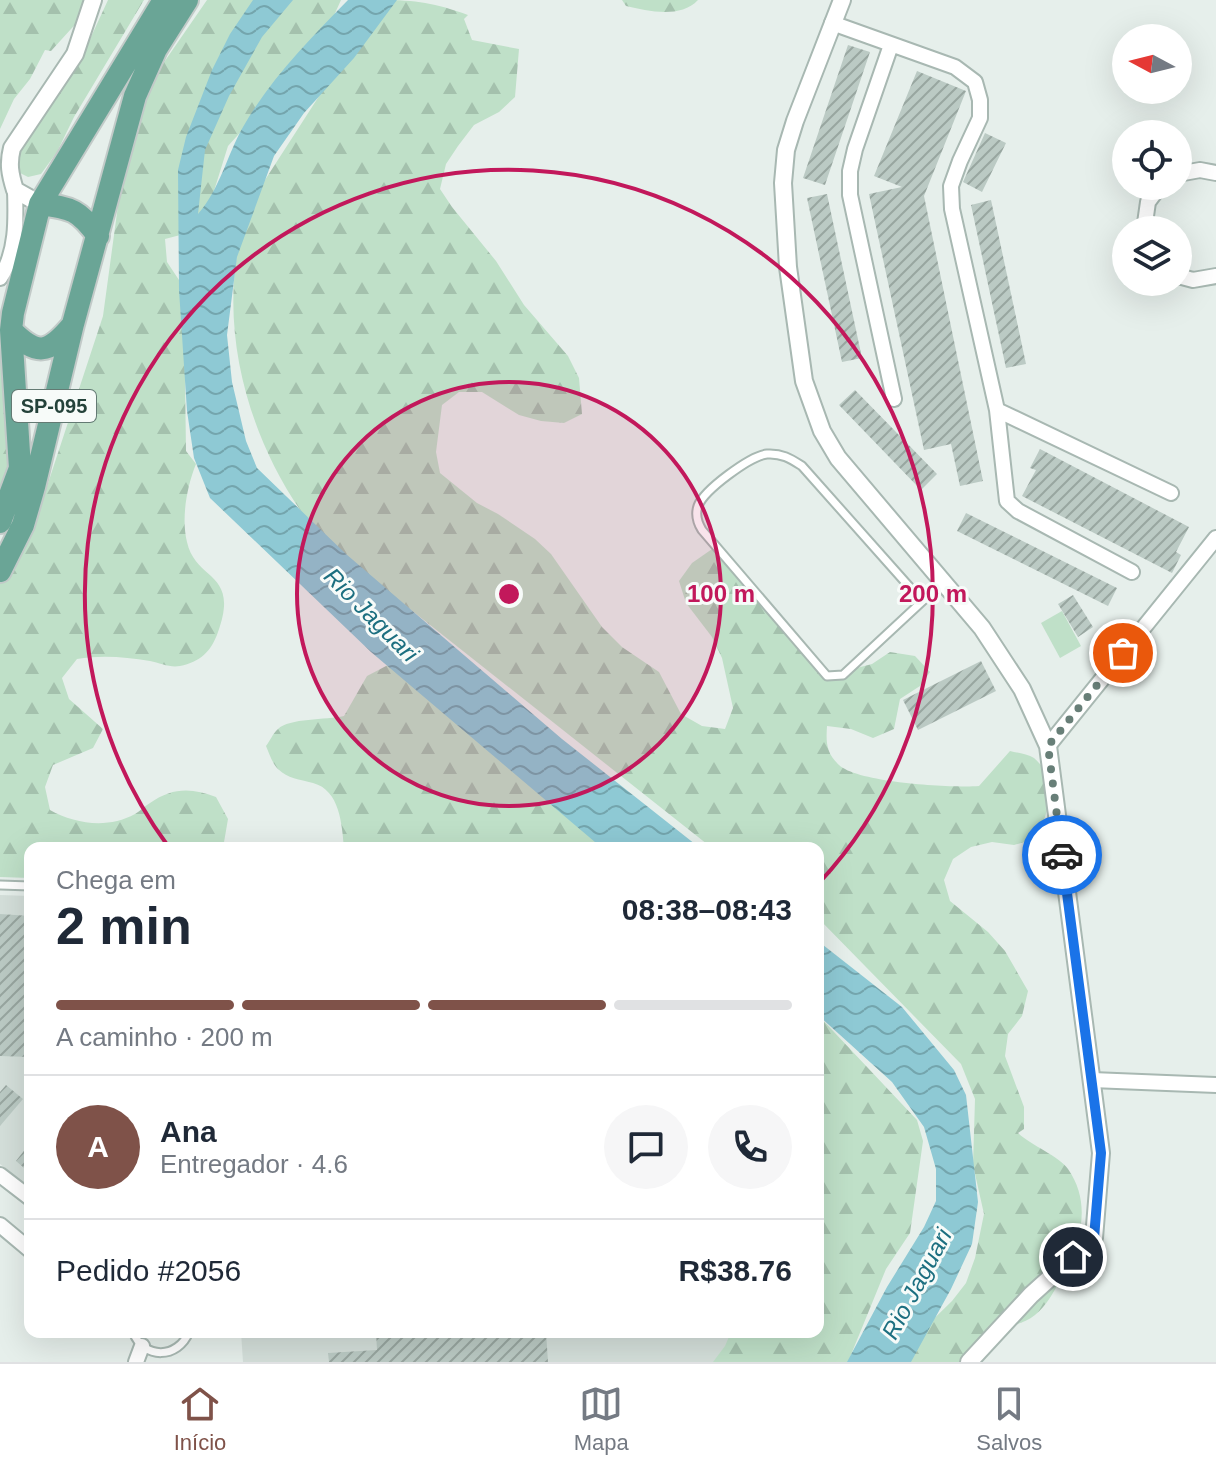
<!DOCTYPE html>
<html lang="pt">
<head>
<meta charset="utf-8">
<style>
	body { margin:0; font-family:Arial,sans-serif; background:#f6f6f7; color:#1f2937; height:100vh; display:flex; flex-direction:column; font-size:30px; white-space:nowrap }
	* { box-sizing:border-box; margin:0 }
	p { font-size:26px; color:#747a83 }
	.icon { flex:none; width:44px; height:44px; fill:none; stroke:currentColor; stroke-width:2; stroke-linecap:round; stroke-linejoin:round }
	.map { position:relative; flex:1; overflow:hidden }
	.side { position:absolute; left:24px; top:842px; width:800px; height:496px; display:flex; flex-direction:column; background:#fff; border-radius:16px; box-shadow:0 8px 32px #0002 }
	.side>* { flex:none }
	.needle { width:52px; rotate:277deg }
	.controls { position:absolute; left:1112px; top:24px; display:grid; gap:16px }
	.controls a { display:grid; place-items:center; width:80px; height:80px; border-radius:50%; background:#fff; box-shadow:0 8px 32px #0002; font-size:40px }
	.pin { position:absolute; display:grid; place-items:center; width:68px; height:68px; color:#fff; margin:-34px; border:4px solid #fff; border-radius:50%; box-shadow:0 2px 8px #0007 }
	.courier { position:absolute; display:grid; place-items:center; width:80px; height:80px; margin:-40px; border:6px solid #1a73e8; border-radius:50%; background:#fff; color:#222; box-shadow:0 2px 10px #0007 }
	.overview em { font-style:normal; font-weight:700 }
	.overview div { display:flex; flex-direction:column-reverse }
	.overview { display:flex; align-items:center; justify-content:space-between; height:136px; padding:0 32px }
	h1 { font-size:52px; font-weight:700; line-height:60px }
	.bar { display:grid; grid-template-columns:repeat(4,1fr); gap:12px 8px; align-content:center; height:96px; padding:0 32px }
	.bar i { height:10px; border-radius:6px; background:#e0e1e3 }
	.bar .current { background:#7f5249 }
	.bar p { grid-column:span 4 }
	.line { display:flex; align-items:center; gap:20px; padding:0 32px; border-top:2px solid #e0e1e3 }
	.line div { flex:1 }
	.round { display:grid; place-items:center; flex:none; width:84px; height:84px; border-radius:42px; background:#f6f6f7 }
	.tab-bar { display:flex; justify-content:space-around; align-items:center; height:112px; border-top:2px solid #e0e1e3; background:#fff; font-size:22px; color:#747a83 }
	.tab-bar a { display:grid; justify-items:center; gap:4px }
	.tab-bar .current { color:#7f5249 }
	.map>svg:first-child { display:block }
</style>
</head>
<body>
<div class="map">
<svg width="1216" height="1362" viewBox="0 0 1216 1362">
	<defs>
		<pattern id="forest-firs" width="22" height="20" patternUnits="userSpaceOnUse" patternTransform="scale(2)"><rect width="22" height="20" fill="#bfe0c8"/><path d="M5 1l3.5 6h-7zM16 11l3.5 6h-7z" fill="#a4c1ad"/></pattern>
		<pattern id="water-waves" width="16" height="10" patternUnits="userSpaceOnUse" patternTransform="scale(2)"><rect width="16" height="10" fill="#8ec9d4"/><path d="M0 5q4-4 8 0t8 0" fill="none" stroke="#74a5ad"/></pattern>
		<pattern id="building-hatch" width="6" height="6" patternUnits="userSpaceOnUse" patternTransform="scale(2)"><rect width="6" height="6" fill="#bbcac4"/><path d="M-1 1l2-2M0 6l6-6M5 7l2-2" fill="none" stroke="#98a6a0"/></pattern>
	</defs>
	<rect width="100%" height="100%" fill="#e6efeb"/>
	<path fill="#d4dfda" d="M 0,895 L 30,896 L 30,1187 L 0,1164 Z
		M 241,1332 L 742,1332 L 731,1362 L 243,1362 Z"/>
	<path fill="url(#forest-firs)" d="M 0,0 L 92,0 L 81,18 L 51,51 L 45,50 L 30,79 L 14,99 L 0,129 Z
		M 108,0 L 144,0 L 74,117 L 57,152 L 41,174 L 28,177 L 18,172 L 13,148 L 78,65 Z
		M 207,0 L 341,0 L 322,42 L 228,146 L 213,194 L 188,233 L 165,239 L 167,262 L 179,280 L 184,307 L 186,451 L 196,464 C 187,486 181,518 187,542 C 196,582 240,571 218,632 C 211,652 200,662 180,666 C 170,668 160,663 150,661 C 125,657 102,655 77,659 L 62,678 L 69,699 L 103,729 L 93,748 L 53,765 L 45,787 L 50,810 C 75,824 108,829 135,814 C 140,811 145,806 150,803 C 173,787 192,788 216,797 L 228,819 L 223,848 L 30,848 L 30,878 L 0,877 L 0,568 L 30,538 L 103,316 L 131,110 Z
		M 381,0 C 416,0 435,3 468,15 L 464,19 L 472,40 L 519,49 L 515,97 L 499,112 L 474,125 L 458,146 L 446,164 L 440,189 L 452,207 L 496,261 L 524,305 L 568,356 L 579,378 L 582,414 L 564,423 L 541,421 L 519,415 L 482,392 L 459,392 L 442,405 L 436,452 L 440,473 L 477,503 L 498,514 L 535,539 L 551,554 L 602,627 L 622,647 L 659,672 L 681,714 L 702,726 L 725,729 L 733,708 L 722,658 L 712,637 L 686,603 L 679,581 L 692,563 L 715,547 L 830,675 L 872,664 L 890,652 L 915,656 L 930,672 L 920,686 L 900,699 L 894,729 L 873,738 L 851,729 L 827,726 C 826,742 826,753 839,765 C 858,783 953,788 979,786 L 1010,751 C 1018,753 1028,754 1034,758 C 1059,779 1049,815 1035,839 L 1014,845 L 992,842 L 971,847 L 953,859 L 944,880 L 950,901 L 988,932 L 1005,951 L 1028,991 L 1022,1016 L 1008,1034 L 1005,1056 L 1024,1107 L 1024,1129 L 1018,1133 C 1032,1146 1059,1156 1068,1169 C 1093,1205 1080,1245 1060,1280 C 1054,1292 1046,1306 1035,1315 C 1023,1325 1008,1325 996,1333 C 984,1339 973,1353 963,1362 L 894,1362 L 906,1346 L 952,1301 L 966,1283 L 975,1258 L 984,1214 L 973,1165 L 975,1099 L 961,1064 L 818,918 L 818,848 L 712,848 L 324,541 C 248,453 207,312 252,200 Z
		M 622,0 L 698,0 C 680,19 648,11 626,6 Z
		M 0,335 L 6,339 L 14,471 L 0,507 Z
		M 388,665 L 620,848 L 344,848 C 342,825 340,790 313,783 C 299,779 288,779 278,769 C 272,763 269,753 266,746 C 270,741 273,733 278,729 C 289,718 326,720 344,716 L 367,676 Z
		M 818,1015 L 917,1120 L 923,1141 L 910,1233 L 886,1269 L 848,1362 L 713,1362 L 725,1346 L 731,1332 L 818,1332 Z"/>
	<path fill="#bfe0c8" d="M 1062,611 L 1081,646 L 1060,658 L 1041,623 Z"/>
	<path fill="url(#water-waves)" d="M 253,0 L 293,0 L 262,37 L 229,96 L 205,150 L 198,214 C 220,189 227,155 243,127 C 271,78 309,40 348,0 L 397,0 L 354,58 L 304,113 L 274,156 L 237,257 L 227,335 L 232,382 L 246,441 L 257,468 L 346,554 L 562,739 L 700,848 L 602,848 L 371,652 L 210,498 L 194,458 L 187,411 L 179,290 L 178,170 L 186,137 L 212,70 L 230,34 Z
		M 818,941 L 902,1007 L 954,1070 L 966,1095 L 978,1202 L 972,1244 L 951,1289 L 911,1362 L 847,1362 L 887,1287 L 924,1227 L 936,1201 L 936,1169 L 924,1127 L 892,1082 L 818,1015 Z"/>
	<path fill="url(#building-hatch)" d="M 848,45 L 870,52 L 825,185 L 803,178 Z
		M 917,71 L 966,91 L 924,196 L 983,481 L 960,486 L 951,444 L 924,450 L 869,194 L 902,187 L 874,176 Z
		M 985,133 L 1006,143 L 982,192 L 963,182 Z
		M 827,194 L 862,358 L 842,362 L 807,198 Z
		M 991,200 L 1026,364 L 1006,368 L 971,205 Z
		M 855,390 L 937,474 L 921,490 L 839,405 Z
		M 1040,449 L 1189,527 L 1176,552 L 1181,555 L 1172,573 L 1022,496 L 1036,470 L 1030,468 Z
		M 966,513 L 1117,588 L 1108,606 L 957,531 Z
		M 1073,595 L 1093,627 L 1078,637 L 1058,604 Z
		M 981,661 L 996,691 L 918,730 L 903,700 Z
		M 0,914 L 30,916 L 30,1057 L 0,1056 Z
		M 6,1085 L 23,1099 L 0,1126 L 0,1092 Z
		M 30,1143 L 30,1173 L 16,1161 Z
		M 376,1332 L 546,1332 L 548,1362 L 329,1362 L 328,1353 L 377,1350 Z"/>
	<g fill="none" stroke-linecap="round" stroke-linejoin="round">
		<defs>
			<path id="service" d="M 922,601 L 802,466 C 791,459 782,453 767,454 C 750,456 704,490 698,506 C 695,515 697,522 702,530 L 827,676 L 843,675 L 942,583
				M 0,885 L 30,886
				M 133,1332 C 144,1360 178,1359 189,1332"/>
			<path id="minor" d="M 832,23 L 955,67 L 975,82 L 980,100 L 980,118 L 960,161 L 951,186 L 952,209 L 997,410 L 1007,501 L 1018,511 L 1132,572
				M 891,45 L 855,149 L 850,171 L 850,195 L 894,399
				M 1178,174 L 1200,170 L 1216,173
				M 1144,230 L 1148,202 L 1160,186
				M 1178,276 L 1193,280 L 1216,276
				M 0,278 C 17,252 16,220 15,190
				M 997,410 L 1171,493
				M 1048,746 L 1216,538
				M 1092,1080 L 1216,1085
				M 0,1175 L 30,1198
				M 0,1225 L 30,1250
				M 136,1362 L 142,1346"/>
			<path id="tertiary" d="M 842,0 L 795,121 L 786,150 L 783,183 L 788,267 L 804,381 L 822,431 L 838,458 L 982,628 L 1022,689 L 1048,746 L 1101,1153 L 1094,1238 L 1031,1295 L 969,1362
				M 40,204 L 15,190 C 10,174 8,164 12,148 L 75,54 L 93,0"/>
			<path id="primary" d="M 40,204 C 72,208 79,210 98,236
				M 11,330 C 37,356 48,354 71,327
				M 0,522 L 20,468 L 11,330 L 13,313 L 40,204 L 164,0
				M 0,571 L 23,525 L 34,487 L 73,324 L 135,96 L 156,49 L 187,0"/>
		</defs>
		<use href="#service" stroke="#a8b8b2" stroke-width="11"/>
		<use href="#minor" stroke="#a8b8b2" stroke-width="18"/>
		<use href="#tertiary" stroke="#a8b8b2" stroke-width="20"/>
		<use href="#primary" stroke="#c2cac8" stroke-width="26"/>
		<use href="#service" stroke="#fff" stroke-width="7"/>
		<use href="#minor" stroke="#fff" stroke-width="14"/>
		<use href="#tertiary" stroke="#fff" stroke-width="16"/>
		<use href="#primary" stroke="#6aa596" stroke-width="22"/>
	</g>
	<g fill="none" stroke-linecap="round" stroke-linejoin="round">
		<path stroke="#687f78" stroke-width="8" stroke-dasharray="0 14.4" d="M 1062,855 L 1048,746 L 1123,653"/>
		<path stroke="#1a73e8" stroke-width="10" d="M 1062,855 L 1101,1153 L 1094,1238 L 1073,1257"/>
	</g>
	<circle cx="509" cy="594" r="212" fill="#c2185b" fill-opacity=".12"/>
	<g fill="none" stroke="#c2185b" stroke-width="4">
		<circle cx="509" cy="594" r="212"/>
		<path d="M168 846A424 424 0 1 1 819 883"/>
	</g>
	<g text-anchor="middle" stroke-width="6" stroke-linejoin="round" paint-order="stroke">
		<rect fill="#f7fbf9" stroke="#637a73" stroke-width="2" x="12" y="390" width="84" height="32" rx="6"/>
		<g font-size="20" font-weight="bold" fill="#24423a">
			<text x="54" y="413">SP-095</text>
		</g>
		<g font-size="24" font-style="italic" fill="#1c6f80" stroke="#f7fbf9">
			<text transform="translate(371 615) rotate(45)" y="8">Rio Jaguari</text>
			<text transform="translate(917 1284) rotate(-62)" y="8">Rio Jaguari</text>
		</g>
	</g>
	<circle cx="509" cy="594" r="12" fill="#c2185b" stroke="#f7fbf9" stroke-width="4"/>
	<g font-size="24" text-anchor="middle" font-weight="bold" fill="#c2185b" stroke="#f7fbf9" stroke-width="6" stroke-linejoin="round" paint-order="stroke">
		<text x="721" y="602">100 m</text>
		<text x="933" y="602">200 m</text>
	</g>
</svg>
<div class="controls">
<a><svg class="needle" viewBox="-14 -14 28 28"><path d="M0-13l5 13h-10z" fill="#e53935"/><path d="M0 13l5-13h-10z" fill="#747a83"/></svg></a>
<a><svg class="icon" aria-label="locate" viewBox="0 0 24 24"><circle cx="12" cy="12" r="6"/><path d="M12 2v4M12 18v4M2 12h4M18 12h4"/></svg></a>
<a><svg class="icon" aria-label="layers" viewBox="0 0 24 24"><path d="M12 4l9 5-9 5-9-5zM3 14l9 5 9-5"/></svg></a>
</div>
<div class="pin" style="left:1123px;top:653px;background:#ea580c"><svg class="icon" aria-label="bag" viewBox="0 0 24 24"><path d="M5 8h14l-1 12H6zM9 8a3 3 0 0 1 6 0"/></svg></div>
<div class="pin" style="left:1073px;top:1257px;background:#1f2937"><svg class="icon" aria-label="home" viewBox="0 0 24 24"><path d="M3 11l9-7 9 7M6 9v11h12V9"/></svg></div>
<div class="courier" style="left:1062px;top:855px"><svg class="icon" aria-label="car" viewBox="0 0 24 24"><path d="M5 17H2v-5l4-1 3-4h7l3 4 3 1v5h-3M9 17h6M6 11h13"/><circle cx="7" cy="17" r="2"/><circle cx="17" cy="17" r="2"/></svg></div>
<section class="side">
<div class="overview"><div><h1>2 min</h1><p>Chega em</p></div><em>08:38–08:43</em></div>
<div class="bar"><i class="current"></i><i class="current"></i><i class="current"></i><i></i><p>A caminho · 200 m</p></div>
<div class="line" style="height:144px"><b class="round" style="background:#7f5249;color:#fff">A</b><div><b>Ana</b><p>Entregador · 4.6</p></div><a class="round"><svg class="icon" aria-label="chat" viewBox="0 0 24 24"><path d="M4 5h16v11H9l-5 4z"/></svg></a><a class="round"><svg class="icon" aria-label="phone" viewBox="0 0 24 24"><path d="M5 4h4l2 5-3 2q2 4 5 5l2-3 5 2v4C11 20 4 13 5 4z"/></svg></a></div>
<div class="line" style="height:104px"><div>Pedido #2056</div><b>R$38.76</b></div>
</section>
</div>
<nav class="tab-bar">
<a class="current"><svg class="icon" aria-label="home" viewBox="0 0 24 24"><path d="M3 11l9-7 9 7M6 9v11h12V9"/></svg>Início</a>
<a><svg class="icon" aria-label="map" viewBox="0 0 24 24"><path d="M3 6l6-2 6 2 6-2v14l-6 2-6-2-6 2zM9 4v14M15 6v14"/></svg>Mapa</a>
<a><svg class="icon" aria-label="saved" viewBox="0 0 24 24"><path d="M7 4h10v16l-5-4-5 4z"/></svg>Salvos</a>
</nav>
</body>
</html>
